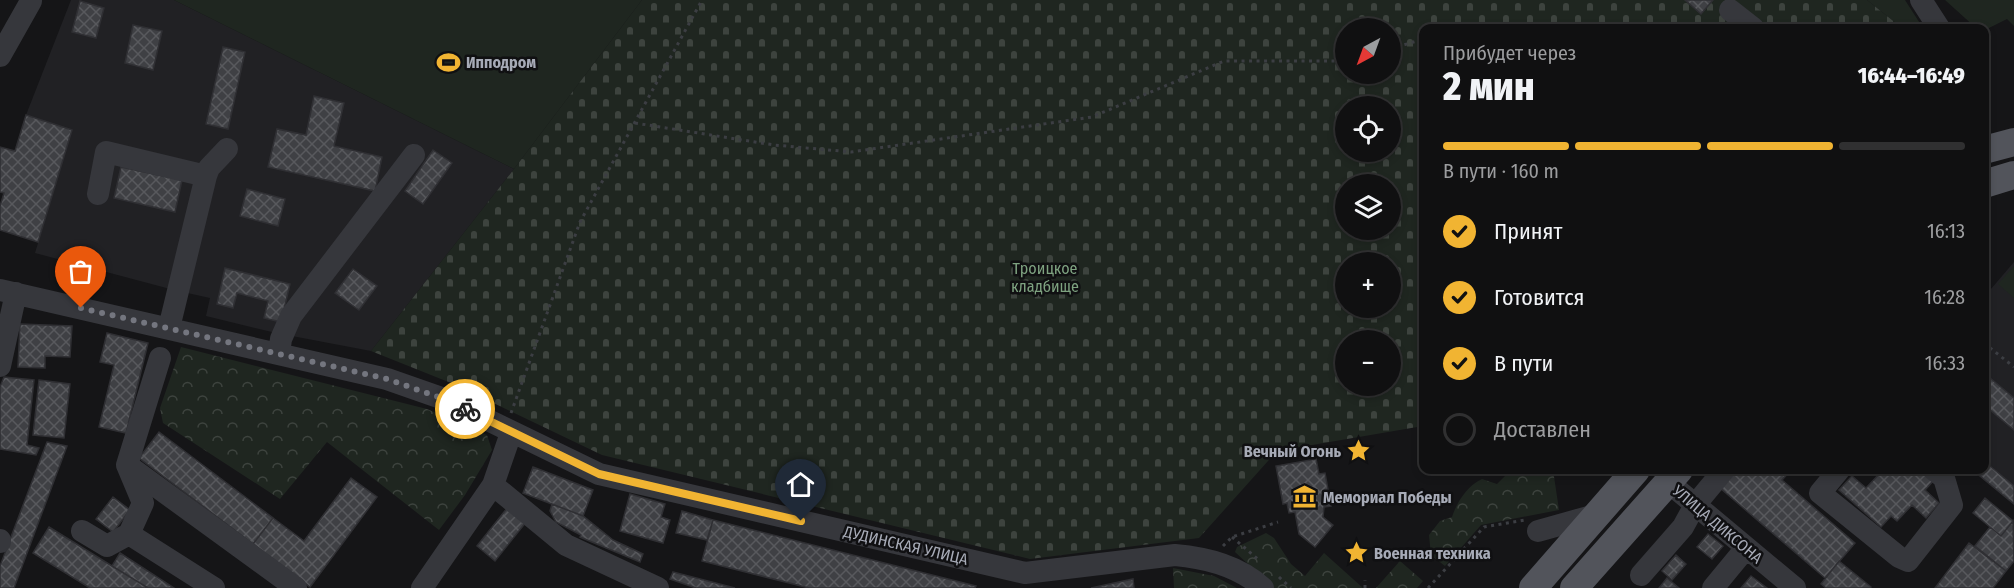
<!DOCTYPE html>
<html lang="ru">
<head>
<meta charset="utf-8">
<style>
	body { margin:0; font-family:"Fira Sans Condensed",sans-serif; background:#1e1e1f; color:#f1f3f6; height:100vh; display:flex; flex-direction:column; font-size:22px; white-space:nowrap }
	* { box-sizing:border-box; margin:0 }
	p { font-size:20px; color:#9c9d9f }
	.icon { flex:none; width:33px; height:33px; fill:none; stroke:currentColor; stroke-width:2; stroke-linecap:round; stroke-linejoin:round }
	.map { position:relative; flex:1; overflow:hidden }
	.drawer { position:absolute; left:1419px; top:24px; width:570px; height:450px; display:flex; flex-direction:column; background:#101011; border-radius:12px; box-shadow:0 3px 9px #0003,0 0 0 2px #303031 }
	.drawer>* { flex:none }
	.needle { width:39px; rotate:221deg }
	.fabs { position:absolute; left:1335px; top:18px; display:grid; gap:12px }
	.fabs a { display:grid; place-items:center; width:66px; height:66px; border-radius:50%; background:#101011; box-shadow:0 3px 9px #0003,0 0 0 2px #303031; font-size:30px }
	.pin { position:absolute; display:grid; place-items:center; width:51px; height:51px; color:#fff; margin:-62px -26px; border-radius:50% 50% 50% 0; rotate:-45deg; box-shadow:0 0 6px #0007 }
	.pin .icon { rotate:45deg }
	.courier { position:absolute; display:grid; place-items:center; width:60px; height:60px; margin:-30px; border:4px solid #f1b432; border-radius:50%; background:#fff; color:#222; box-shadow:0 2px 8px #0007 }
	.overview em { font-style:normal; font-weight:800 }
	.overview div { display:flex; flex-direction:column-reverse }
	.overview { display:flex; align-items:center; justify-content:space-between; height:102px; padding:0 24px }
	h1 { font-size:39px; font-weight:800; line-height:45px }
	.bar { display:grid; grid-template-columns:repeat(4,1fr); gap:9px 6px; align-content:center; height:72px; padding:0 24px }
	.bar i { height:8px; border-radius:4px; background:#303031 }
	.bar .active { background:#f1b432 }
	.bar p { grid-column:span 4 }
	ol { padding:0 24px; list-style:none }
	li { display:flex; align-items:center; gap:18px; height:66px }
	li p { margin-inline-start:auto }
	li .icon { padding:6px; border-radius:50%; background:#f1b432; color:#111; stroke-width:4 }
	li:last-child { color:#9c9d9f }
	li i { width:33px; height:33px; border:3px solid #303031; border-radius:50% }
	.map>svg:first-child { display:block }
</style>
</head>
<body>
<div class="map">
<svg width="2014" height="588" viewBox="0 0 2014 588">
	<defs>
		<pattern id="forest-crowns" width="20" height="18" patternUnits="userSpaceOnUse" patternTransform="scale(1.5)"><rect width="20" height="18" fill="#1f2620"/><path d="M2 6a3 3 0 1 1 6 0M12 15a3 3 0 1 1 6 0" fill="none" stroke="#3d433e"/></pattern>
		<pattern id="cemetery-stones" width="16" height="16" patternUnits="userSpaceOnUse" patternTransform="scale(1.5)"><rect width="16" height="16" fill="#1f2620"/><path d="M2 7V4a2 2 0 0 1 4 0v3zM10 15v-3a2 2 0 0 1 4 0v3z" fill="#3d433e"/></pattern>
		<pattern id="building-cross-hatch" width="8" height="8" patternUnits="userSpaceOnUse" patternTransform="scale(1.5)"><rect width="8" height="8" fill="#3f4044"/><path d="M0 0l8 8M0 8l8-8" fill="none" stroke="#58595d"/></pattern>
	</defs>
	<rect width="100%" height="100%" fill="#151517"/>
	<path fill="#212124" d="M 71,0 L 174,0 L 514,169 L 371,351 L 276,333 L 206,316 L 210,298 L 174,290 L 35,253 L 72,130 L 26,115 Z
		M 2014,262 L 2014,486 L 1985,461 L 1985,296 Z"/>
	<path fill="#1f2620" d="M 174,0 L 642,0 L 514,169 Z
		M 1867,0 L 1905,0 L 1923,28 L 1902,28 Z
		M 1945,0 L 2014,0 L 2014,26 L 2007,19 L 1985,30 L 1976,28 Z
		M 2014,266 L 2014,298 L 1998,284 Z"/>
	<path fill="url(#forest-crowns)" d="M 181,347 L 427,409 L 487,435 L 492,450 L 465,495 L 439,530 L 327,442 L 280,499 L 163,423 L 160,408 Z
		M 1511,470 L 1553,470 L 1559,510 L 1481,525 L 1445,566 L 1431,555 L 1429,535 L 1440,521 L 1452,517 C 1457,502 1467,486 1482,479 L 1497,484 Z
		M 1266,533 L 1274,538 L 1291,564 L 1305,576 L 1324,553 L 1363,588 L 1274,588 L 1235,552 L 1237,547 Z
		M 1400,561 L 1423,581 L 1417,588 L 1376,588 Z
		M 1173,568 L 1214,576 L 1237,588 L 1174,588 Z"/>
	<path fill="url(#cemetery-stones)" fill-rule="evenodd" d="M 642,0 L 1867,0 L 1902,28 L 1424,28 L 1423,426 L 1277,451 L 1199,538 L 1030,559 L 602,455 L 456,385 L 371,351 L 514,169 ZM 1346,28 L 1390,28 L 1390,74 L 1346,74 ZM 1346,106 L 1390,106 L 1390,152 L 1346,152 ZM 1346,184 L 1390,184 L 1390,230 L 1346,230 ZM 1346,262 L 1390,262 L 1390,308 L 1346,308 ZM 1346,340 L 1390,340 L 1390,386 L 1346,386 Z"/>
	<path fill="url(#building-cross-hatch)" stroke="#2f2f33" stroke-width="1.5" d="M 1685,0 L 1713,0 L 1701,14 Z
		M 80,1 L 104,8 L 96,38 L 72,32 Z
		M 133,25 L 162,31 L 153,70 L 125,63 Z
		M 223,47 L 245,52 L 228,129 L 206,124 Z
		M 314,96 L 344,103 L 334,146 L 382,157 L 375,191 L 268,167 L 277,129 L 306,135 Z
		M 26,115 L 72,130 L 38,242 L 0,230 L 0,206 L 4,193 L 0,192 L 0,147 L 15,151 Z
		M 433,150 L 452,163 L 423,204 L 405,191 Z
		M 121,167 L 182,180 L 175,212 L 114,198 Z
		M 247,189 L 285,199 L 278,226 L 240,216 Z
		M 225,268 L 290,284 L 281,322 L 264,318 L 268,301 L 237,293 L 233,308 L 217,304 Z
		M 353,269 L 377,286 L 359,310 L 335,293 Z
		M 20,324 L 72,326 L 70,357 L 45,356 L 45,368 L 18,367 Z
		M 107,333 L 148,343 L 126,433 L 99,427 L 114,365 L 100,362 Z
		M 1984,373 L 2014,398 L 2014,430 L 1984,405 Z
		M 4,377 L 34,380 L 27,445 L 39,448 L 36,455 L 0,449 L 0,387 Z
		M 39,380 L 70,384 L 64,438 L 33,435 Z
		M 159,432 L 273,518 L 253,544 L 139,458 Z
		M 47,442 L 67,446 L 14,588 L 0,588 L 0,566 Z
		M 1316,459 L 1319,474 L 1325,473 L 1331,506 L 1324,507 L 1323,517 L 1333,525 L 1315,547 L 1299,534 L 1295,512 L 1289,513 L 1287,503 L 1283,504 L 1276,466 Z
		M 1984,461 L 2014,486 L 2014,504 L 1974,471 L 1984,470 Z
		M 533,467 L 593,490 L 583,516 L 523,493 Z
		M 1737,470 L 1791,470 L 1782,480 L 1855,543 L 1825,578 L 1720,488 Z
		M 1883,470 L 1924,470 L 1935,479 L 1925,490 L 1939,503 L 1926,518 L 1912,505 L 1897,521 L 1891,516 L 1881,527 L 1839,490 L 1852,476 L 1866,488 Z
		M 351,478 L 377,497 L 310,587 L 253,544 L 273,518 L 304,541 Z
		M 630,494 L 665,504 L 661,517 L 670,520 L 663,543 L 620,531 Z
		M 113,497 L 130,510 L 113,532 L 96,519 Z
		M 1985,498 L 2013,521 L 2001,536 L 1973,513 Z
		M 552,504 L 583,516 L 613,540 L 643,554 L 640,562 L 580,537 L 581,535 L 556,522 L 550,511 Z
		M 508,507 L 526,522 L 495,561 L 477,546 Z
		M 682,511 L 713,520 L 707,540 L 676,533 Z
		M 713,520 L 976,586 L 975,588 L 809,588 L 702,561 Z
		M 2013,521 L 2014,561 L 2006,571 L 1975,546 L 1990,527 L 2001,536 Z
		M 49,527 L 112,566 L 148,588 L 90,588 L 33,553 Z
		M 1708,534 L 1723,546 L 1712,559 L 1697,547 Z
		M 1969,543 L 2006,571 L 1993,588 L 1935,588 Z
		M 120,553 L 174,588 L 148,588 L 112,566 Z
		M 1676,555 L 1686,564 L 1672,580 L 1662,571 Z
		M 1839,561 L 1871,587 L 1870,588 L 1826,588 L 1821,584 Z
		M 673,572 L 735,588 L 696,588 L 670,579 Z
		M 1751,576 L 1767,588 L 1741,588 Z
		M 1667,578 L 1679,588 L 1659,588 Z
		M 1133,579 L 1134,588 L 1091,588 Z"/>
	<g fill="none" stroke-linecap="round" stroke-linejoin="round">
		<path stroke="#3c3e43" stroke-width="3" stroke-dasharray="3 4.5" stroke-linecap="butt" d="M 1390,49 L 1424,39
			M 635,123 L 774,145 L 851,152 L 1092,117 L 1224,61 L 1346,61
			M 1984,343 L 2014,367
			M 511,413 L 580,222 L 702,0
			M 1232,537 L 1260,561
			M 1223,546 L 1232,537 L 1278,522
			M 1279,577 L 1291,588
			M 1365,588 L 1365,580
			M 1428,588 L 1484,527 L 1525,520"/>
		<path stroke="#36373c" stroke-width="22" d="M 1921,0 L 1939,28
			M 1730,10 L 1753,28
			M 0,56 L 31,1
			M 98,194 L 106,152 L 206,176
			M 0,290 L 387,379 L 447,400 L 599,474 L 1025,573 L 1175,555 C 1208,558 1239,566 1263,588
			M 169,328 L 206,176 L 209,168 L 227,149
			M 279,354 L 281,339 L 291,316 L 414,155
			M 0,366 L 16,293
			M 127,465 L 160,358
			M 1839,470 L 1820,493 L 1899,557 L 1908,561 L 1952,505 L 1944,478 L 1934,470
			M 1668,482 L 1795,588
			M 493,485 L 566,545 L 658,588
			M 82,531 L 107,546 L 129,534
			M 1538,531 L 1599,514
			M 0,540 L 0,542
			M 1641,575 L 1683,527 L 1695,505 L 1724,470
			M 214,588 L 129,534 L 143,503 L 127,465 L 296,588
			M 422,588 L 493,485 L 511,433
			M 1713,588 L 1746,548"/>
		<path stroke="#52545b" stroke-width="28" d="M 1984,150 L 2014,142
			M 1984,184 L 2014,175
			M 1533,588 L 1636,470
			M 1574,588 L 1679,470"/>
	</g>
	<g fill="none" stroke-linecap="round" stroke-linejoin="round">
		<path stroke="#74767f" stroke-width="6" stroke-dasharray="0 10.8" d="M 81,308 L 387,379 L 447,400 L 465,409"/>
		<path stroke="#f1b432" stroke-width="8" d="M 465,409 L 599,474 L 801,521"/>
	</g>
	<defs>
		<symbol id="stadium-bare" viewBox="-9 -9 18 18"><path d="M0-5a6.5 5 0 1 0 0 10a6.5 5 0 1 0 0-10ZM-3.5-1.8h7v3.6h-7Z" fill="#f1b432" stroke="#101012" stroke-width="2.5" paint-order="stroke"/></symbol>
		<symbol id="sight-bare" viewBox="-9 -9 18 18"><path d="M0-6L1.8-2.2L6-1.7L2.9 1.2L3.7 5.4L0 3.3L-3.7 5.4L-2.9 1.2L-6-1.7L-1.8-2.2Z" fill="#f1b432" stroke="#101012" stroke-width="2.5" paint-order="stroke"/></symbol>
		<symbol id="museum-bare" viewBox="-9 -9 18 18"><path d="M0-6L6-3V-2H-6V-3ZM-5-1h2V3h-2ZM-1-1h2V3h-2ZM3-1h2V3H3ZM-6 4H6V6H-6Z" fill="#f1b432" stroke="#101012" stroke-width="2.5" paint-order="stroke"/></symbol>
	</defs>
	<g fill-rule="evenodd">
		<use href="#stadium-bare" x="432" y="46" width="33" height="33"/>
		<use href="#sight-bare" x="1342" y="434" width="33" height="33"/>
		<use href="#museum-bare" x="1288" y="480" width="33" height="33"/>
		<use href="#sight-bare" x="1340" y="536" width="33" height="33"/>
	</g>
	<g text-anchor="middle" stroke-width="5" stroke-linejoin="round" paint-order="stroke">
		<g font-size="16" font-weight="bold" fill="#a7abb7" stroke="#101012" text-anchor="start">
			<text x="466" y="68">Ипподром</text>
			<text x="1341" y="457" text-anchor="end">Вечный Огонь</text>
			<text x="1323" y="503">Мемориал Победы</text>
			<text x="1374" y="559">Военная техника</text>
		</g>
		<g font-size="16" fill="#7ea280" stroke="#101012">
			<text x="1045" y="274">Троицкое<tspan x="1045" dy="18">кладбище</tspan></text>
		</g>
		<g font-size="16" fill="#a7abb7" stroke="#101012">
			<text transform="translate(1718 524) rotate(40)" y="6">УЛИЦА ДИКСОНА</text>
			<text transform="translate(906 545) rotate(13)" y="6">ДУДИНСКАЯ УЛИЦА</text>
		</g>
	</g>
</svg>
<div class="fabs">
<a><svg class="needle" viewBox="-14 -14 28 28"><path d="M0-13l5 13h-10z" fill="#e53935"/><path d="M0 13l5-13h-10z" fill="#9c9d9f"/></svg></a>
<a><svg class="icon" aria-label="locate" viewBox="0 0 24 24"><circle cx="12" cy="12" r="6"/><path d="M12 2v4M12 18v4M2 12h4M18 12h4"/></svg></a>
<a><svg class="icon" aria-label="layers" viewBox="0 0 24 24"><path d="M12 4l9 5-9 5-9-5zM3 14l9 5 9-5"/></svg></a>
<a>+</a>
<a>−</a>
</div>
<div class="pin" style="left:81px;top:308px;background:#ea580c"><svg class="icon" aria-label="bag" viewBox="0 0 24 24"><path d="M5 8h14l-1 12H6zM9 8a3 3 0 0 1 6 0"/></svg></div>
<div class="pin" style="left:801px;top:521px;background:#1f2937"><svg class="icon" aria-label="home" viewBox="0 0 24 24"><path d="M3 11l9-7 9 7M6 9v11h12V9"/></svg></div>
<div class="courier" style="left:465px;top:409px"><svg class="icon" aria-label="bike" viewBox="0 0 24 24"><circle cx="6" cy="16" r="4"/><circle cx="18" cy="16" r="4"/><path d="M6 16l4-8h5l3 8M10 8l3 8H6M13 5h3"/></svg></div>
<section class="drawer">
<div class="overview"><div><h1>2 мин</h1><p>Прибудет через</p></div><em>16:44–16:49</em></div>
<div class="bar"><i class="active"></i><i class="active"></i><i class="active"></i><i></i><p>В пути · 160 m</p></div>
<ol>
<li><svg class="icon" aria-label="check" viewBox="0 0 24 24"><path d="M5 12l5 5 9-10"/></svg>Принят<p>16:13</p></li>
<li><svg class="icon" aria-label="check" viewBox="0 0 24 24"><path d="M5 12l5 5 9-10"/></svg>Готовится<p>16:28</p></li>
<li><svg class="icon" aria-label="check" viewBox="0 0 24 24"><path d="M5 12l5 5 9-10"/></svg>В пути<p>16:33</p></li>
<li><i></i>Доставлен</li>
</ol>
</section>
</div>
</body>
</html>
